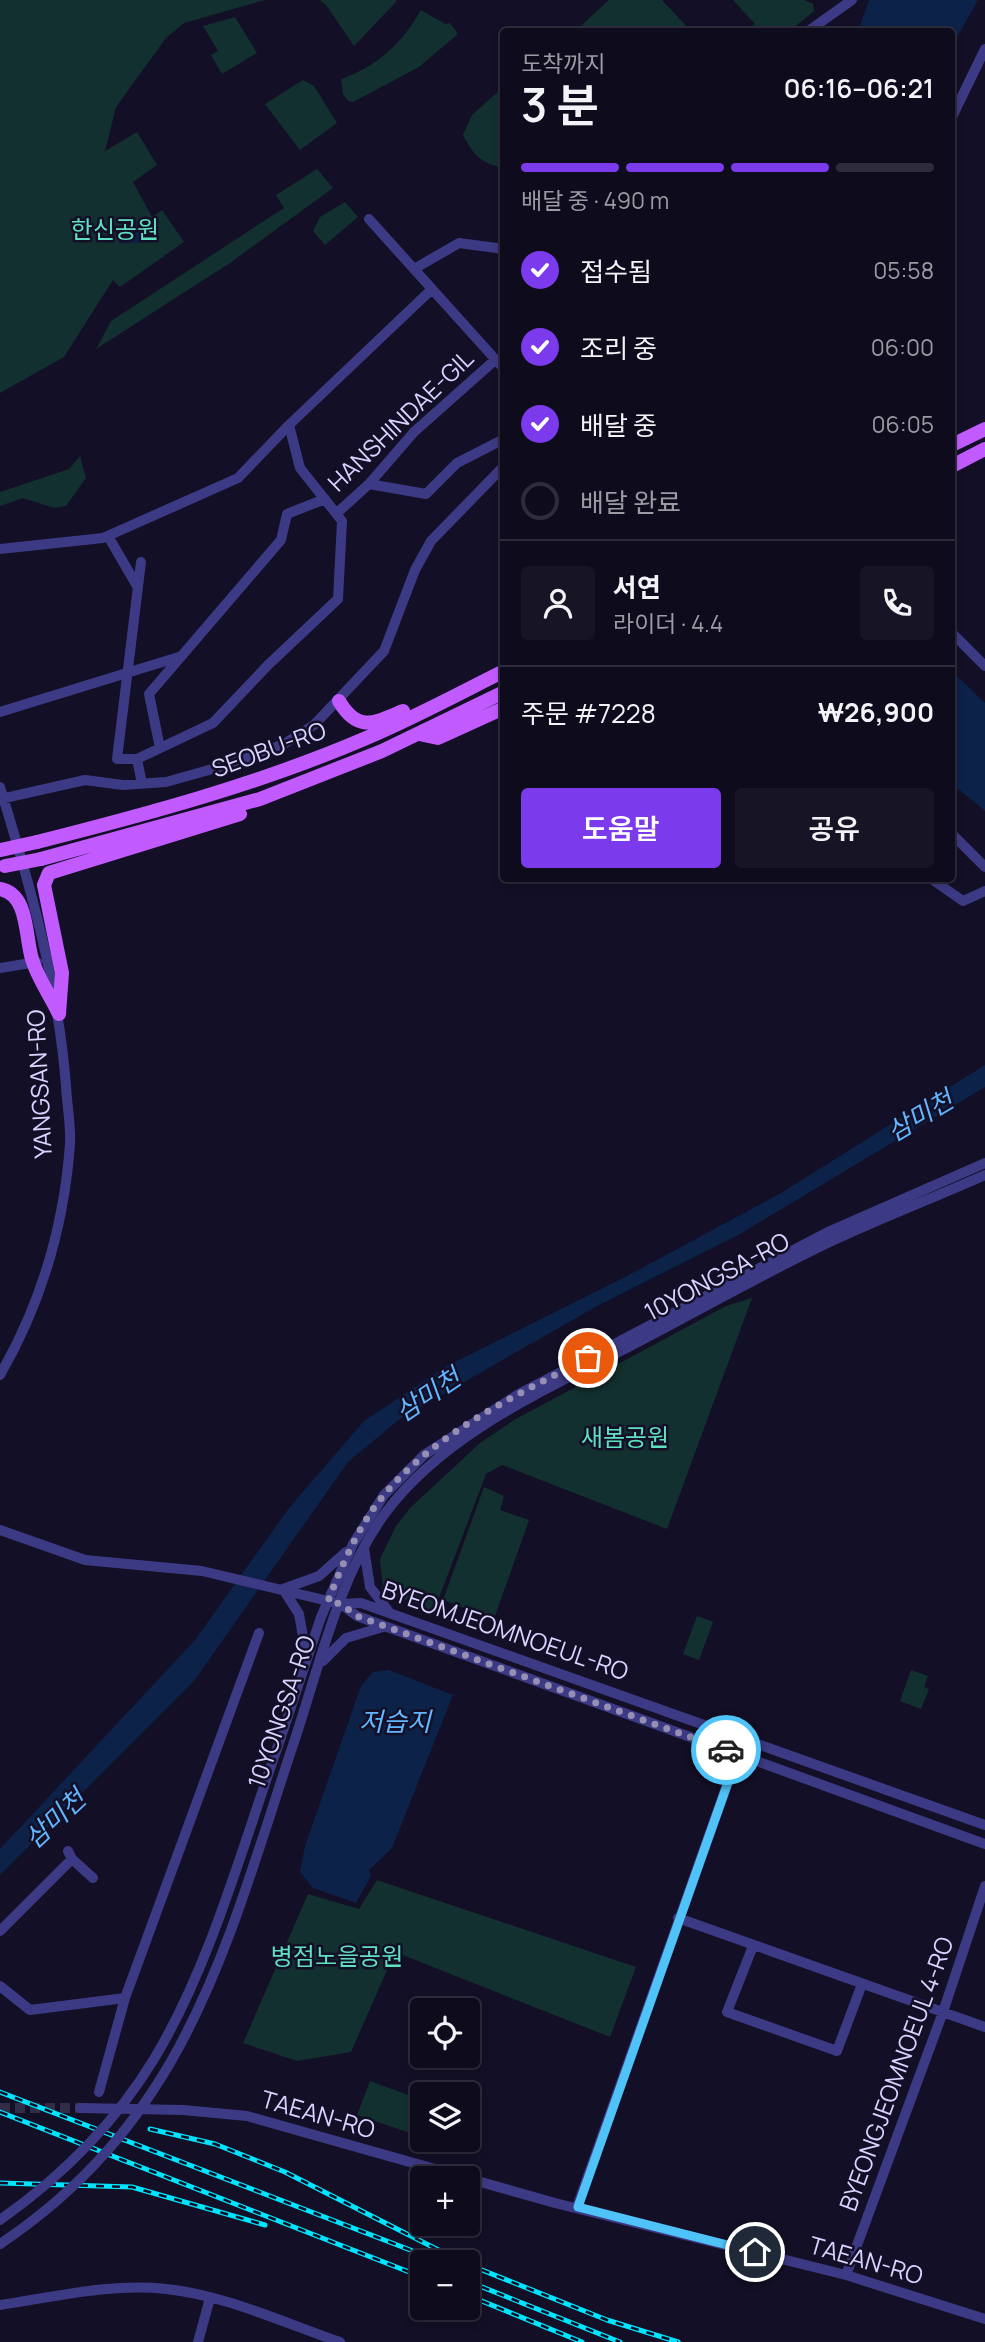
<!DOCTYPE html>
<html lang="ko">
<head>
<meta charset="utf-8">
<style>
	body { margin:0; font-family:Manrope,"Noto Sans KR",sans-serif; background:#171425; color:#f1f3f6; height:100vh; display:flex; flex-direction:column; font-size:26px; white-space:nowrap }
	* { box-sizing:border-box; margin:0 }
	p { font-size:23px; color:#9b9ba3 }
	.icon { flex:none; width:38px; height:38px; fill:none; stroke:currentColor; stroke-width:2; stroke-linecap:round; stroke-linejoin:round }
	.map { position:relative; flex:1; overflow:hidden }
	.details { position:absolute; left:500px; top:28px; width:455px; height:854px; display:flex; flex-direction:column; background:#0e0b1c; border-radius:7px; box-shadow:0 4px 10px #0003,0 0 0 2px #2e2b3b }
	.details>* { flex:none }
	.fabs { position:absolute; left:410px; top:1998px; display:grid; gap:14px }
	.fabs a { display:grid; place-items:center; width:70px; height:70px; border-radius:7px; background:#0e0b1c; box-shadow:0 4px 10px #0003,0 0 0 2px #2e2b3b; font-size:35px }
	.pin { position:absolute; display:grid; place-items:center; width:60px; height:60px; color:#fff; margin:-30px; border:4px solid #fff; border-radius:50%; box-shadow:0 2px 7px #0007 }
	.courier { position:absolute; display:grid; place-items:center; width:70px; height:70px; margin:-35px; border:5px solid #4fc3f7; border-radius:50%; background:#fff; color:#222; box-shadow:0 2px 9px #0007 }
	.summary em { font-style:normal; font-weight:600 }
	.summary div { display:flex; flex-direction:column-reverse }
	.summary { display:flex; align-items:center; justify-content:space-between; height:119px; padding:0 21px }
	h1 { font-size:46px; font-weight:600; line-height:52px }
	.bar { display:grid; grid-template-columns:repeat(4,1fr); gap:10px 7px; align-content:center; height:84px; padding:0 21px }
	.bar i { height:9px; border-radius:5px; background:#2e2b3b }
	.bar .active { background:#7c3aed }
	.bar p { grid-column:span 4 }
	.line { display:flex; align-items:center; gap:18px; padding:0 21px; border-top:2px solid #2e2b3b }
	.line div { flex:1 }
	.round { display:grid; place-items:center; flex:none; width:74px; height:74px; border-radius:7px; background:#171425 }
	ol { padding:0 21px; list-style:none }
	li { display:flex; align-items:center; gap:21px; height:77px }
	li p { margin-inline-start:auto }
	li .icon { padding:7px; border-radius:50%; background:#7c3aed; color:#fff; stroke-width:4 }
	li:last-child { color:#9b9ba3 }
	li i { width:38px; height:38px; border:4px solid #2e2b3b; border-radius:50% }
	.button { display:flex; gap:14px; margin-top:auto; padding:14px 21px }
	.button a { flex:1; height:80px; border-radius:7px; background:#7c3aed; color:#fff; font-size:28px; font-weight:600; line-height:80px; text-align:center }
	.button a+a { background:#171425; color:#f1f3f6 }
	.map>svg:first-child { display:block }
</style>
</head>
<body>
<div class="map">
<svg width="985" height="2342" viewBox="0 0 985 2342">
	<rect width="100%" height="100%" fill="#130f26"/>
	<path fill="#12302f" d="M 0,0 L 265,0 L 184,23 L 166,38 L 116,107 L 105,151 L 137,132 L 157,165 L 133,182 L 152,217 L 162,210 L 184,242 L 120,287 L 113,280 L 64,357 L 0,393 Z
		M 320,0 L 396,0 L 396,2 L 354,46 L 326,5 Z
		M 609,0 L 662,0 L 690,30 L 575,31 Z
		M 733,0 L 804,0 L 813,4 L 814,11 L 790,31 L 746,31 L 755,24 Z
		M 421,10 L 445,24 L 450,23 L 458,34 L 419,67 L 353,102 L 348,101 L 343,94 L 341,79 C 378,66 402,43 421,10 Z
		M 235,17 L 257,53 L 222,74 L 211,55 L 218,51 L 203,26 Z
		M 303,80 L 314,86 L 337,123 L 300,150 L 265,104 Z
		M 503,87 L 504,88 L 504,168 C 481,163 474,156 463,135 L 472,115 Z
		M 317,169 L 333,188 L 230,263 L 96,349 L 111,321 L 284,208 L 276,195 Z
		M 345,202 L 358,217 L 325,245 L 313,231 L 320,217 Z
		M 80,456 L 86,478 L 66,506 L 54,508 L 23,498 L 0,506 L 0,492 L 69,469 Z
		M 752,1298 L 667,1529 L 502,1465 L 486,1474 L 434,1611 L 383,1591 L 380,1559 L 396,1526 L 410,1508 L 480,1443 L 514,1420 L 726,1306 Z
		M 484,1487 L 504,1496 L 500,1510 L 529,1520 L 494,1619 L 443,1600 Z
		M 697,1616 L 713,1622 L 699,1660 L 683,1654 Z
		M 911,1670 L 928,1676 L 924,1687 L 929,1689 L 921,1709 L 900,1701 Z
		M 377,1880 L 636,1967 L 610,2037 L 395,1952 L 351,2052 L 297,2061 L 243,2043 L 308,1894 L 359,1909 Z
		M 370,2081 L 422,2100 L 422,2137 L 357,2115 Z"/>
	<path fill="#0c2248" d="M 869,0 L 978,0 L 952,46 L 952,32 L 858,31 Z
		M 136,220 L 150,221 L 156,229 L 156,236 L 146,242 L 120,244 L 116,233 L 130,231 Z
		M 952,671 L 985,703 L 985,811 L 952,784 Z
		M 985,1065 L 985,1087 L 740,1234 L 597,1306 L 401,1418 L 348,1462 L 194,1681 L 0,1875 L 0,1849 L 195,1640 L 289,1508 L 364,1421 L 445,1367 L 625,1277 L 781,1193 Z
		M 389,1670 L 453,1695 L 392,1848 L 369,1870 L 371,1876 L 356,1903 L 313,1888 L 300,1872 L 305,1846 L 361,1686 L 373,1672 Z"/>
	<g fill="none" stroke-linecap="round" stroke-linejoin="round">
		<path stroke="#312d47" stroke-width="10" stroke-dasharray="10 5" stroke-linecap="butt" d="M 0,2108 L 80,2108"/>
		<path stroke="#3d3a85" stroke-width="10" d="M 807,32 L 852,0
			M 952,117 L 985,49
			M 369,219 L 504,369
			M 414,269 L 459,243 L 504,249
			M 369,484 L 426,494 L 457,463 L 504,439
			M 337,513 L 369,484 L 414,432 L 495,360
			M 108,536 L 137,586
			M 0,549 L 103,538 L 238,478 L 289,425 L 431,290
			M 952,633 L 985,666
			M 0,712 L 182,656
			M 160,748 L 149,694 L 281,540 L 287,514 L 325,499
			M 137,759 L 117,759 L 141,562
			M 142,784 L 137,759 L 213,723 L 268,665 L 338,599 L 342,521 L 300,468 L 289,425
			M 0,787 C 30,885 58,983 66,1086 C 67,1105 71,1125 70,1144 C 64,1226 41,1304 0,1375
			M 0,799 L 85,780 L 123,785 L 166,782 L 234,763 L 284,744 L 314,725 L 384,651 L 415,570 L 431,541 L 504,466
			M 952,834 L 985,867
			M 930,878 L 963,901 L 985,891
			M 0,968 L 37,962
			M 0,1530 L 85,1560 L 202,1571 L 341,1604 L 361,1603 L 985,1825
			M 364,1548 L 370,1587 L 389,1612
			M 283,1589 L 319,1576 L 346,1552
			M 283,1589 L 299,1614 L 306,1654
			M 341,1604 L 357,1616 L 985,1844
			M 323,1661 L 346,1638 L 383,1627
			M 281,1737 L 321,1617 L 353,1544 L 384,1495 L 424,1455 L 519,1394 L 830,1231 L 985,1163
			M 294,1742 C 319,1668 339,1575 386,1512 C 447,1431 550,1388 638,1342 C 703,1308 768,1271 834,1240 C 884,1217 935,1197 985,1175
			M 72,1859 L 93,1878
			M 678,1918 L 985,2027
			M 0,1931 L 72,1859 L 68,1851
			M 753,1946 L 727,2012 L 837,2051 L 862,1984
			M 0,1986 L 30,2010 L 125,1998
			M 99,2092 L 125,1998 L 259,1633
			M 80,2108 L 183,2110 L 247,2116 L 555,2203 L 846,2275 L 985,2319
			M 577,2207 L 738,1754
			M 846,2275 L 943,2012 L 985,1886
			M 0,2305 C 54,2297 111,2283 166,2289 C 225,2295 284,2323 340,2342
			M 198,2342 L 210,2298"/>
		<path stroke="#c25bff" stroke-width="14" d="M 952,445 L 985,429
			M 952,466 L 985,449
			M 339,701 C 358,733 374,723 403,711
			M 419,734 L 438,738 L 504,708
			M 37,842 C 148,814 259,784 364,739 C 412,719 458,694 504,671
			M 41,859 L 260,799 L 382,751 L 504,692
			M 0,889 C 29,894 25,937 32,959 C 37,977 50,995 58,1012
			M 59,1014 L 62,973 L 44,885 L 49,873 L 240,814"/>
		<defs>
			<path id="rail" d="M 0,2092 L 444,2263
				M 0,2112 L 422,2277
				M 150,2129 L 215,2144 L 285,2172 L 464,2263
				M 0,2183 L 132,2187 L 265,2225
				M 467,2264 L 607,2320 L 678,2342
				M 467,2281 L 620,2342
				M 467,2295 L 582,2342"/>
		</defs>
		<use href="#rail" stroke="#00e5ff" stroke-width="5"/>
		<use href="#rail" stroke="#130f26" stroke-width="2.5" stroke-dasharray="8" stroke-linecap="butt"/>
		<path stroke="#3d3a85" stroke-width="10" d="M 0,2220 C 61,2177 115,2123 154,2059 C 211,1965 244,1841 281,1737
			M 0,2244 C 188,2118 227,1943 294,1742"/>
		<path stroke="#c25bff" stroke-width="14" d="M 1,850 L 37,842
			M 5,866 L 41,859"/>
	</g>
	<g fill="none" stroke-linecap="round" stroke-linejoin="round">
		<path stroke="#948fb3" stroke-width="7" stroke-dasharray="0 12.6" d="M 588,1358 C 511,1398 425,1437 373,1509 C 354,1537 340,1570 328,1601 L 341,1604 L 357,1616 L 726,1750"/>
		<path stroke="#4fc3f7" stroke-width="9" d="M 726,1750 L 738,1754 L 578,2207 L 755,2252"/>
	</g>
	<g text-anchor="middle" stroke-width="5" stroke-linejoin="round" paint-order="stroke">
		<g font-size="24" fill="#5fe0c0" stroke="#130f26">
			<text x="115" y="238">한신공원</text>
			<text x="625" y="1446">새봄공원</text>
			<text x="337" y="1965">병점노을공원</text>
		</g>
		<g font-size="24" fill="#d9d4ff" stroke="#130f26">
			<text transform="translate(401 421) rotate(-44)" y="8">HANSHINDAE-GIL</text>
			<text transform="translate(269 750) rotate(-20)" y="8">SEOBU-RO</text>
			<text transform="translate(40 1084) rotate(-93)" y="8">YANGSAN-RO</text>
			<text transform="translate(717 1277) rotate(-28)" y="8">10YONGSA-RO</text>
			<text transform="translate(505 1631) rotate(19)" y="8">BYEOMJEOMNOEUL-RO</text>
			<text transform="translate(282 1712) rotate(-71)" y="8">10YONGSA-RO</text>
			<text transform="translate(897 2074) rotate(-70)" y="8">BYEONGJEOMNOEUL 4-RO</text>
			<text transform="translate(318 2115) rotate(16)" y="8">TAEAN-RO</text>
			<text transform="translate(866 2261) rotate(16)" y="8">TAEAN-RO</text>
		</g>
		<g font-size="26" font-style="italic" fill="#62b6ff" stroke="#130f26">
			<text transform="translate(920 1116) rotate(-31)" y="9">삼미천</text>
			<text transform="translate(428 1395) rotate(-34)" y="9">삼미천</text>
			<text x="395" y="1731">저습지</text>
			<text transform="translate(55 1819) rotate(-43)" y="9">삼미천</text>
		</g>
	</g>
</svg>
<div class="fabs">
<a><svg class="icon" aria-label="locate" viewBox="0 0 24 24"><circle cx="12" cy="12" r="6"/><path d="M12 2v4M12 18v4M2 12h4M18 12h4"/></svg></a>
<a><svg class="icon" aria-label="layers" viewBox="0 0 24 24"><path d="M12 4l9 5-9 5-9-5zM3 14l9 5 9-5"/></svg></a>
<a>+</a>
<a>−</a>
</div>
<div class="pin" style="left:588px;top:1358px;background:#ea580c"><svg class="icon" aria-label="bag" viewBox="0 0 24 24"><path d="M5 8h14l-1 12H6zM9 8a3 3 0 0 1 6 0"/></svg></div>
<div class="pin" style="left:755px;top:2252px;background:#1f2937"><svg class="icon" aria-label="home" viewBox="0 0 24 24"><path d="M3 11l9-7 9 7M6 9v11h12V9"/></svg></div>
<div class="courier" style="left:726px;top:1750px"><svg class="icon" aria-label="car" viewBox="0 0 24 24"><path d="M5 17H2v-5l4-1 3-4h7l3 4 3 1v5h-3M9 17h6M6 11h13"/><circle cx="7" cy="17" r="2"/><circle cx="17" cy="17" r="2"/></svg></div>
<section class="details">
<div class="summary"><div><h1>3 분</h1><p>도착까지</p></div><em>06:16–06:21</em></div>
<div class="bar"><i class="active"></i><i class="active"></i><i class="active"></i><i></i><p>배달 중 · 490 m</p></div>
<ol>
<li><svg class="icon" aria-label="check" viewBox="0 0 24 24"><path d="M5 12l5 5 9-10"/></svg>접수됨<p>05:58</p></li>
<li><svg class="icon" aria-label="check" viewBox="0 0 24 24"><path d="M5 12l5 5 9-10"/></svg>조리 중<p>06:00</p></li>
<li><svg class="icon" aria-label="check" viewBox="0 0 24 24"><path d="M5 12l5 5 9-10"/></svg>배달 중<p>06:05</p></li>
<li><i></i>배달 완료</li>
</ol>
<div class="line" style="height:126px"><a class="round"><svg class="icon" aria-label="person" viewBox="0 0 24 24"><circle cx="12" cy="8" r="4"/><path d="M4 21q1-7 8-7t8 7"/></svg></a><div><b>서연</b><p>라이더 · 4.4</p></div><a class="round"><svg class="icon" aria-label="phone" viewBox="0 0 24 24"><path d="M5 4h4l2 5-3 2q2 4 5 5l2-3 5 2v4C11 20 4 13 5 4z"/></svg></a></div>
<div class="line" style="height:91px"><div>주문 #7228</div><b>₩26,900</b></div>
<div class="button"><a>도움말</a><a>공유</a></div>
</section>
</div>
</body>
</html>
